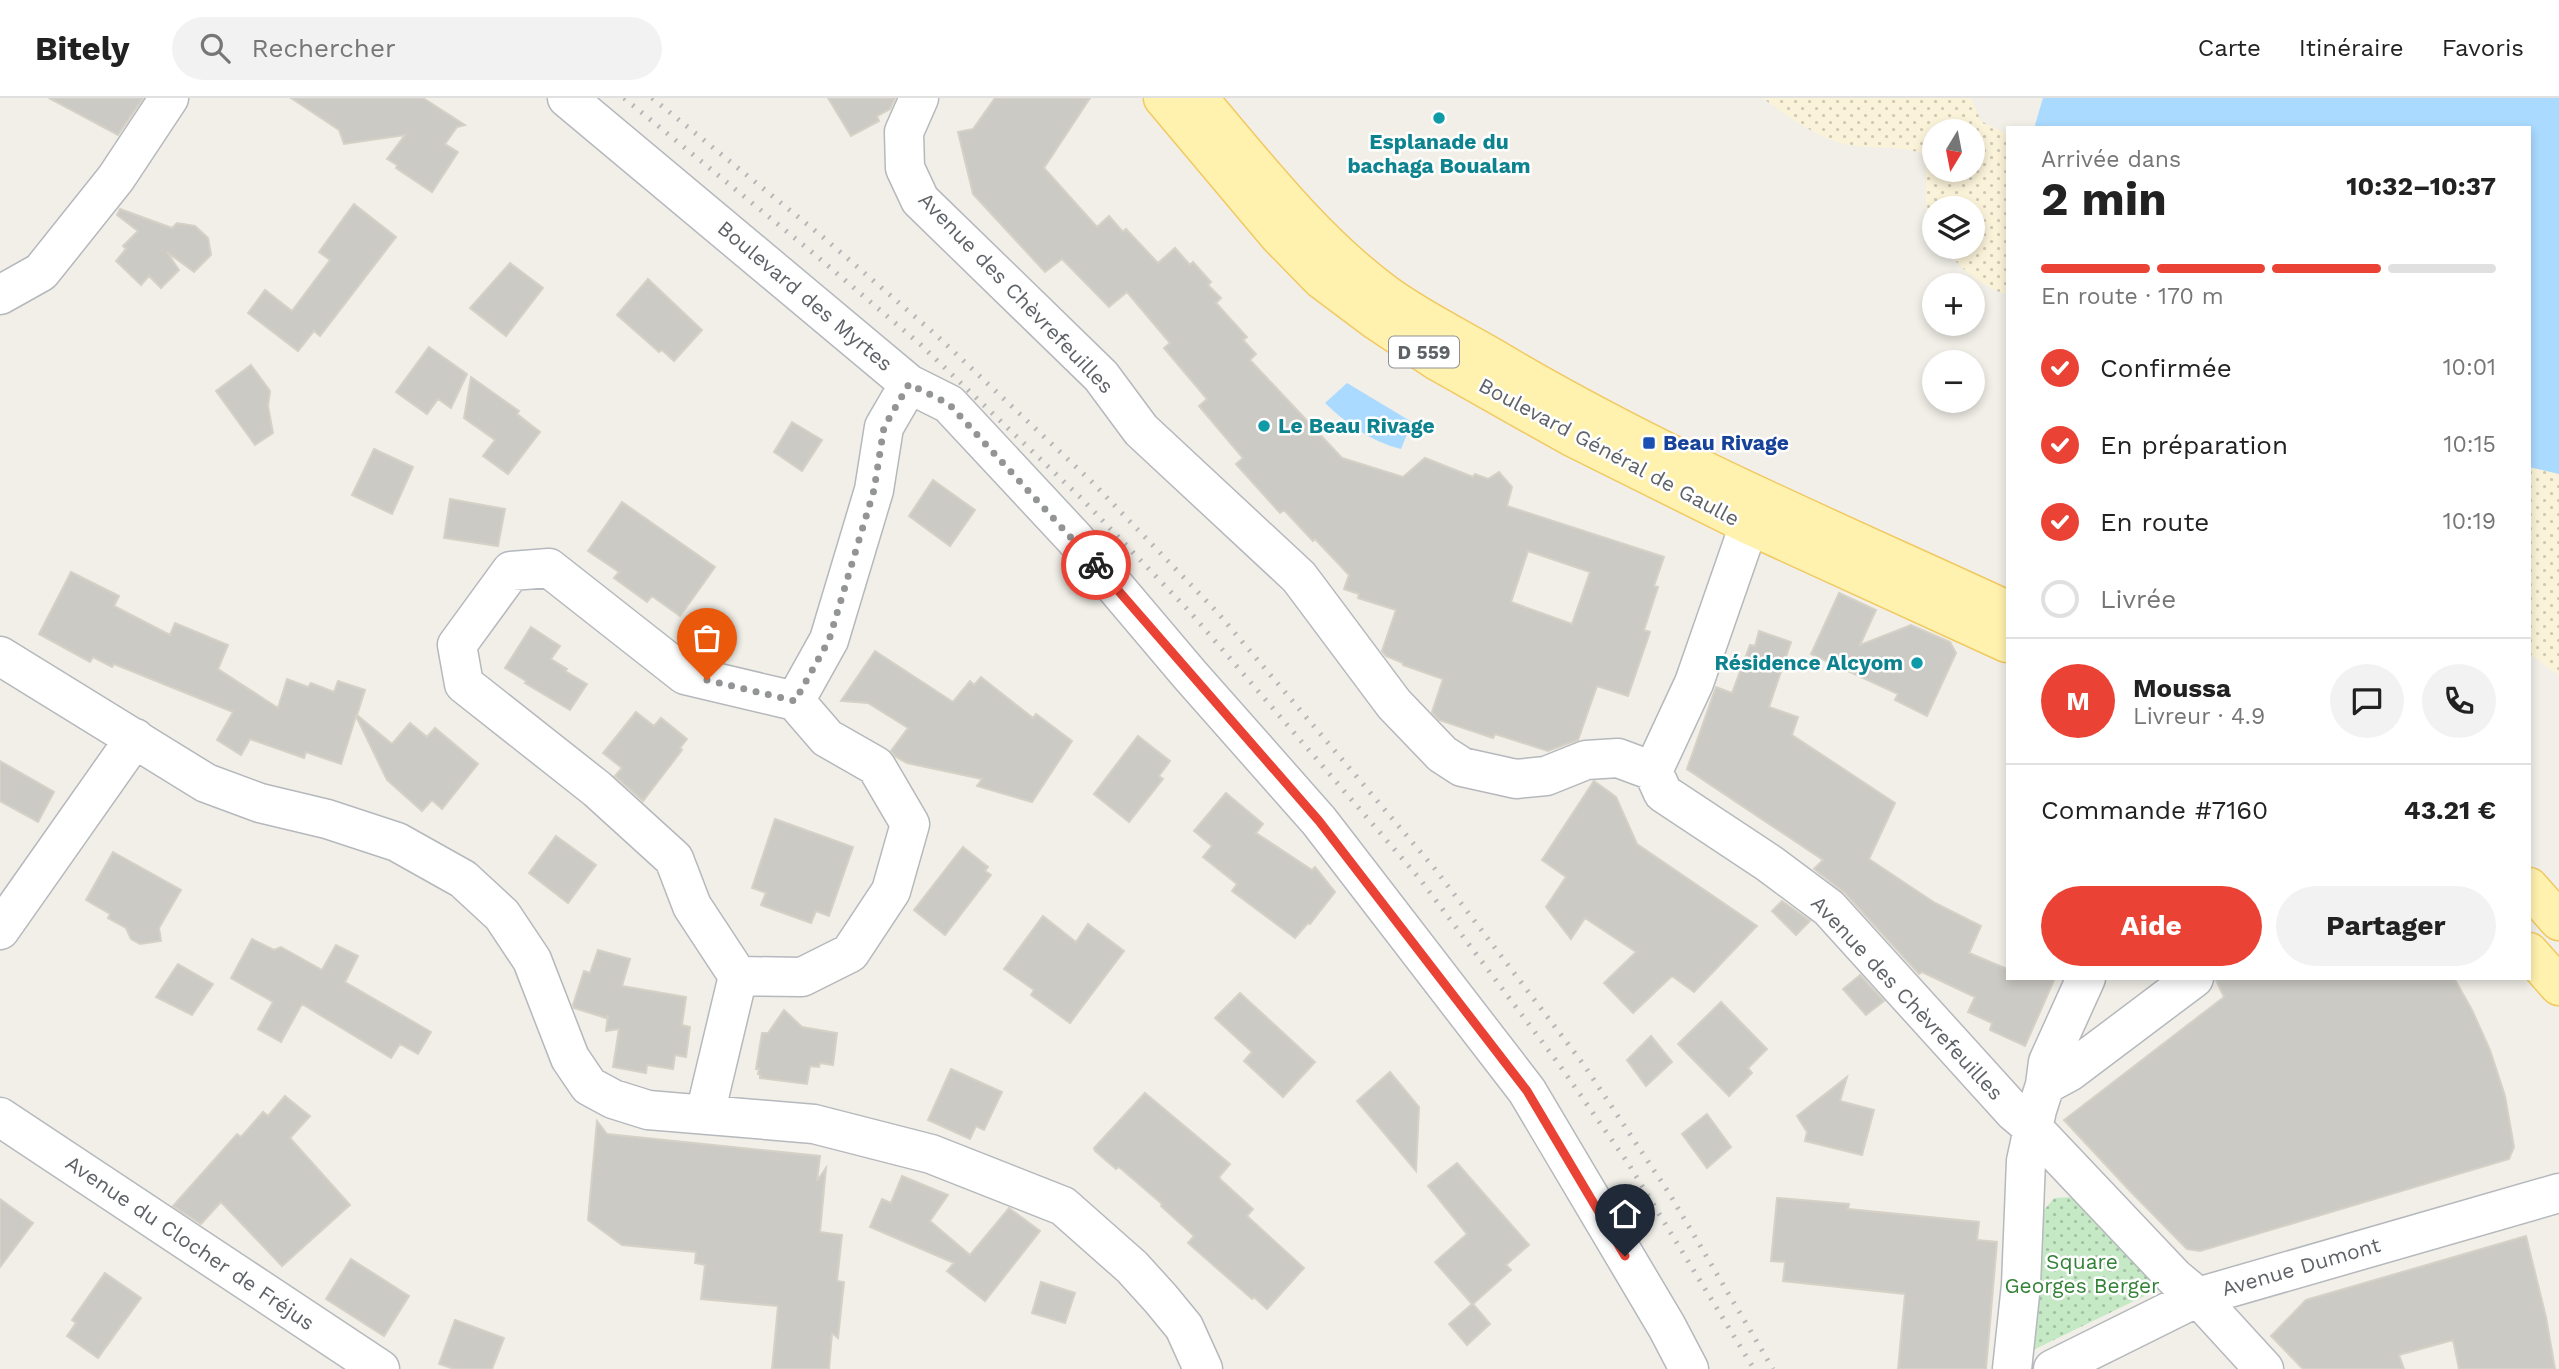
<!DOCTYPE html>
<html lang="fr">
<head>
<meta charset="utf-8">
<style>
	body { margin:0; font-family:"Work Sans",sans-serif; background:#f2f2f2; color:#222; height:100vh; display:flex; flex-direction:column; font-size:26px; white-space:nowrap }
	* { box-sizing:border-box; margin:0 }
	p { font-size:23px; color:#767676 }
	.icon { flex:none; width:38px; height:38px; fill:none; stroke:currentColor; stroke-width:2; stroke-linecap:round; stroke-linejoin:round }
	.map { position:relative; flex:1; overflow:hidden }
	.sheet { position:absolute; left:2006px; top:28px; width:525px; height:854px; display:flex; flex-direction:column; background:#fff; border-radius:0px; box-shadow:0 4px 10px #0003 }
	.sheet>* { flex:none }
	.needle { width:46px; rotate:190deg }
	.fabs { position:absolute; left:1922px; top:21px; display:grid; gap:14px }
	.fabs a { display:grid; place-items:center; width:63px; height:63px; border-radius:50%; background:#fff; box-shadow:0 4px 10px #0003; font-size:35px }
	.pin { position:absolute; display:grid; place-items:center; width:60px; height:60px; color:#fff; margin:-72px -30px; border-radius:50% 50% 50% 0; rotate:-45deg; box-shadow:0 0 7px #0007 }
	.pin .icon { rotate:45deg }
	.courier { position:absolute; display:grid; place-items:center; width:70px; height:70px; margin:-35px; border:5px solid #ea4335; border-radius:50%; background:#fff; color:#222; box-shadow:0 2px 9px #0007 }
	.overview em { font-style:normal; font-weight:700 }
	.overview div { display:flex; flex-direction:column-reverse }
	.overview { display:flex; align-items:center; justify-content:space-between; height:119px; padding:0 35px }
	h1 { font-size:46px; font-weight:700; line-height:52px }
	.bar { display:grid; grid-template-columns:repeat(4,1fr); gap:10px 7px; align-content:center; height:84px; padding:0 35px }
	.bar i { height:9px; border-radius:5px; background:#e0e0e0 }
	.bar .active { background:#ea4335 }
	.bar p { grid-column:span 4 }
	.line { display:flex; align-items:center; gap:18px; padding:0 35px; border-top:2px solid #e0e0e0 }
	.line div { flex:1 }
	.round { display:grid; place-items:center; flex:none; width:74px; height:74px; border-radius:37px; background:#f2f2f2 }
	ol { padding:0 35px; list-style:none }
	li { display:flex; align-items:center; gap:21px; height:77px }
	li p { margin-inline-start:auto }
	li .icon { padding:7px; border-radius:50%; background:#ea4335; color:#fff; stroke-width:4 }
	li:last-child { color:#767676 }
	li i { width:38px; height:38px; border:4px solid #e0e0e0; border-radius:50% }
	.cta { display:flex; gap:14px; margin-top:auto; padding:14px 35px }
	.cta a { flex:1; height:80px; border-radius:42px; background:#ea4335; color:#fff; font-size:28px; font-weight:700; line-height:80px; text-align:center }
	.cta a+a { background:#f2f2f2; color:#222 }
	header { display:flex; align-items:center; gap:42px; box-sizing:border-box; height:98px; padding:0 35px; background:#fff; border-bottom:2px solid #e0e0e0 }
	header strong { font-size:33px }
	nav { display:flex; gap:38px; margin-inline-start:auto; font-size:24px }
	.search { width:490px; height:63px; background:#f2f2f2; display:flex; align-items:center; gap:18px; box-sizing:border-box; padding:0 24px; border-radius:38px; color:#767676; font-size:26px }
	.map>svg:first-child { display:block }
</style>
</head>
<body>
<header>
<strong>Bitely</strong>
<div class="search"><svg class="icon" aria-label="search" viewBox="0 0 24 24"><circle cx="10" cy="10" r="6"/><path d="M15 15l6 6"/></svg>Rechercher</div>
<nav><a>Carte</a><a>Itinéraire</a><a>Favoris</a></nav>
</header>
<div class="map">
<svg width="2559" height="1271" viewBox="0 0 2559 1271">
	<defs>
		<pattern id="sand-dots" width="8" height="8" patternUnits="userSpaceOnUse" patternTransform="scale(1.75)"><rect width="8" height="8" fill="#fbf3d9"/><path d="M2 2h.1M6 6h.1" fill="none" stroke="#cec8b4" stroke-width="1.8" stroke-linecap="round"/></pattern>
		<pattern id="park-dots" width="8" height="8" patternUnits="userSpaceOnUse" patternTransform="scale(1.75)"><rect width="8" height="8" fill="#c5e8c5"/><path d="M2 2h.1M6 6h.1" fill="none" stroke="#a3c0a4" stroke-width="1.8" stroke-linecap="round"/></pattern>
	</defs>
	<rect width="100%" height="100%" fill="#f1efe8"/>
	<path fill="url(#sand-dots)" fill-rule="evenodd" d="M 1762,0 L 1971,0 L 1981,23 L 2003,34 L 2007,34 L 2007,197 C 1982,188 1959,170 1943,149 L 1972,149 L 1972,110 L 1934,110 L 1934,138 L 1926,128 L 1926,70 L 1921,55 C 1897,47 1873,51 1849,47 C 1816,40 1789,19 1762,0 ZM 1934,33 L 1972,33 L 1972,72 L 1934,72 Z
		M 2529,369 L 2559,376 L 2559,578 L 2529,555 Z"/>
	<path fill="url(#park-dots)" d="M 2074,1099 L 2161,1190 L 2025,1256 L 2040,1117 L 2054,1100 Z"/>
	<path fill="#aadaff" d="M 2043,0 L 2559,0 L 2559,376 L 2529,369 L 2529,30 L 2037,30 L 2035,27 Z
		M 1347,285 L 1412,324 L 1401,351 C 1370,343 1348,327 1325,305 Z"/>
	<path fill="#cccac5" stroke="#d6d1c6" stroke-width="2" fill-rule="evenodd" d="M 49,0 L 143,0 L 118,37 Z
		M 291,0 L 423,0 L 465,27 L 457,29 L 445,46 L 458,54 L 432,94 L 396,70 L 397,67 L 387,61 L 405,37 L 344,46 L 339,32 Z
		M 828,0 L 895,0 L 890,11 L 877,18 L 879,23 L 851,38 Z
		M 995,0 L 1090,0 L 1044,70 L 1097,129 L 1109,118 L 1123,134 L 1126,131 L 1158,165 L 1175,150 L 1190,167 L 1193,164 L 1211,184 L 1208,187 L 1221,200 L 1216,205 L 1247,239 L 1243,242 L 1256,256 L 1250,262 L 1342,360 L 1403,379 L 1425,360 L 1473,379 L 1475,376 L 1488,381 L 1499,374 L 1512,389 L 1507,408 L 1664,459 L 1654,488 L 1658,489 L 1644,532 L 1650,534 L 1628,598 L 1597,588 L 1578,642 L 1548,653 L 1495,636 L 1493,640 L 1439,622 L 1432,614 L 1443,581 L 1403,567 L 1403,565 L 1386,558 L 1382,553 L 1396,512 L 1358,500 L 1359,496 L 1344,491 L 1349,477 L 1315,441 L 1313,443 L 1284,412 L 1280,415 L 1236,366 L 1243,360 L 1199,308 L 1207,301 L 1164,250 L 1170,245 L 1127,194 L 1109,209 L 1062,161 L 1045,174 L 973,96 L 958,34 L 973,31 ZM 1528,453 L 1590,474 L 1572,526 L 1511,504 Z
		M 354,106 L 396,139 L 320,238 L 314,233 L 298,253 L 248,215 L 265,192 L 292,213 L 330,162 L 319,154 Z
		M 120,111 L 172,130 L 177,125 L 195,128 L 208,140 L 211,157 L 194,174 L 167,154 L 179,172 L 161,190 L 149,178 L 141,187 L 116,163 L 126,151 L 123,148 L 138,133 L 117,117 Z
		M 510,165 L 543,190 L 506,238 L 470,210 Z
		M 648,181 L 702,232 L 674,263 L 662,252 L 659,254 L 617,217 Z
		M 429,249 L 467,276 L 451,310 L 438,301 L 427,316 L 396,294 Z
		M 251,267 L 270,293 L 268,308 L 273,335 L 255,347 L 216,293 Z
		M 471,279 L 519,313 L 517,316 L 540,334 L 508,376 L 483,358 L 495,342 L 464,320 Z
		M 792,324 L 822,342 L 802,373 L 774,354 Z
		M 374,351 L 413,369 L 392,416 L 352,397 Z
		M 933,382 L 975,412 L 950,448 L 909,418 Z
		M 450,401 L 505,411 L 498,448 L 444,440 Z
		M 622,404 L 715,469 L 680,518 L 652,498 L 647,504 L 614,480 L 619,474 L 588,453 Z
		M 71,474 L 119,498 L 114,508 L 170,537 L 175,525 L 228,547 L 218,571 L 278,610 L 287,581 L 308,589 L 311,585 L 334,594 L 338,583 L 365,592 L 357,617 L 392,646 L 410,625 L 427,639 L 435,630 L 478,666 L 442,711 L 432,702 L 422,713 L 387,682 L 356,618 L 341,666 L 306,654 L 304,660 L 250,641 L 241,657 L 217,642 L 233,614 L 114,566 L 112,569 L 93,559 L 90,564 L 39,536 Z
		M 1839,495 L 1876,512 L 1860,547 L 1911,527 L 1950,544 L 1956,555 L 1927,618 L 1895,602 L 1898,596 L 1811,556 Z
		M 531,529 L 560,548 L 551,561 L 567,571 L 565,573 L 587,586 L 570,612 L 525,585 L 526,583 L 505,570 Z
		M 1759,533 L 1791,544 L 1769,609 L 1798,619 L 1792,637 L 1895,705 L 1869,761 L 1935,805 L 1981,828 L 1969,855 L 2007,871 L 2007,880 L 2055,880 L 2025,948 L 1990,932 L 1992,925 L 1968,914 L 1975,899 L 1922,874 L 1919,876 L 1845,795 L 1814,771 L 1823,762 L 1687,671 L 1716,589 L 1732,595 L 1750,547 L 1755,548 Z
		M 875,553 L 953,604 L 970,583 L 974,587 L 981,579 L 1033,620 L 1036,616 L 1072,643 L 1032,704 L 977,688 L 982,681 L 907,665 L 896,659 L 891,653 L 908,630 L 868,605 L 841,603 Z
		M 636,614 L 654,628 L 661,620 L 687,641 L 680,650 L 682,652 L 643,703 L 615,678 L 622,670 L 603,655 Z
		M 1138,638 L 1170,663 L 1159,678 L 1163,681 L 1129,724 L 1094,696 Z
		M 0,663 L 54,694 L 38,724 L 0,703 Z
		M 1594,683 L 1616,699 L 1637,746 L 1757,828 L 1694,894 L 1672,878 L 1633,915 L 1604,885 L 1636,854 L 1585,820 L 1571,841 L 1546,809 L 1566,779 L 1542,762 Z
		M 1226,695 L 1263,726 L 1256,735 L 1312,772 L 1315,769 L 1335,794 L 1310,826 L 1308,825 L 1295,840 L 1232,793 L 1237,786 L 1203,759 L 1212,748 L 1194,733 Z
		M 775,721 L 853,749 L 829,818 L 816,813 L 811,825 L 761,807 L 766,795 L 752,790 Z
		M 556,738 L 596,767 L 568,805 L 529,775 Z
		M 963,749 L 988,769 L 985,773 L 991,777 L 945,837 L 914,812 Z
		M 113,754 L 181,792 L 159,830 L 161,843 L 140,846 L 131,841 L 126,830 L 108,820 L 110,816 L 86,802 Z
		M 1782,803 L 1810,823 L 1796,837 L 1772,813 Z
		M 1043,818 L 1076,844 L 1088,826 L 1124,853 L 1070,925 L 1031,897 L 1034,892 L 1004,871 Z
		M 252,841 L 274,852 L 281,849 L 322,872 L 336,847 L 358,858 L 345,884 L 431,934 L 418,956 L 400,946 L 391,960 L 302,906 L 281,944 L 258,931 L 273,904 L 231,880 Z
		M 598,852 L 630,861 L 622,888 L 686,899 L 682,927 L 690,929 L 686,959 L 675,957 L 673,971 L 647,967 L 646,975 L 613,969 L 619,931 L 606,933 L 608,917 L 606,920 L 574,910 L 573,907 L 584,873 L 590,875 Z
		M 178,866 L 213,886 L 192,917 L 156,899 Z
		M 1860,877 L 1884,903 L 1866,917 L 1843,891 Z
		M 2215,880 L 2454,880 L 2472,912 L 2490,952 L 2505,998 L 2514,1049 L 2509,1061 L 2200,1153 L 2187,1151 L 2130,1093 L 2064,1022 L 2224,899 Z
		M 1240,895 L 1315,964 L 1283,999 L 1244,963 L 1252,954 L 1215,920 Z
		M 1721,904 L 1767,951 L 1748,970 L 1752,975 L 1729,998 L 1678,946 Z
		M 784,912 L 802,929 L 837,935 L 833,967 L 820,965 L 819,969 L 810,968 L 807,986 L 760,980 L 760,976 L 758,976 L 759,971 L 756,971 L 762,935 L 768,935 Z
		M 1651,938 L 1672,964 L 1646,988 L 1627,962 Z
		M 951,971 L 1002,994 L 984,1032 L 976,1028 L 970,1041 L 928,1022 Z
		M 1390,974 L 1419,1009 L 1416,1073 L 1357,1003 Z
		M 1847,979 L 1840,1003 L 1874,1012 L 1862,1057 L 1805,1043 L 1807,1034 L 1797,1018 Z
		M 1145,995 L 1230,1066 L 1219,1079 L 1221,1082 L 1253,1111 L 1247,1118 L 1304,1170 L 1267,1211 L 1254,1199 L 1252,1201 L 1188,1145 L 1194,1138 L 1161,1108 L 1162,1106 L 1119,1069 L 1116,1071 L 1095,1053 L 1094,1050 Z
		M 285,998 L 310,1018 L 290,1040 L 350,1107 L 282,1168 L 221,1104 L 201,1126 L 173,1108 L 237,1036 L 241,1039 L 263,1014 L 268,1018 Z
		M 1707,1016 L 1731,1049 L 1707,1070 L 1682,1036 Z
		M 597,1023 L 607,1036 L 820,1058 L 817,1083 L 826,1070 L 820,1134 L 842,1137 L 837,1183 L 844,1184 L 838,1240 L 832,1235 L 829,1271 L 772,1271 L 778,1208 L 701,1201 L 705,1167 L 695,1165 L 696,1154 L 622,1147 L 588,1122 Z
		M 1457,1065 L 1529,1147 L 1506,1167 L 1511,1172 L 1473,1206 L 1490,1226 L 1467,1247 L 1449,1226 L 1472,1206 L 1435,1164 L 1467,1136 L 1428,1088 Z
		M 902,1078 L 948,1097 L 930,1123 L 970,1157 L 1009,1110 L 1040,1133 L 985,1203 L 947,1173 L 954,1165 L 870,1129 L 882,1101 L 891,1105 Z
		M 1777,1100 L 1849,1106 L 1848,1111 L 1979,1124 L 1977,1142 L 1997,1144 L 1986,1271 L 1898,1271 L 1905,1196 L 1783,1183 L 1785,1164 L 1771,1163 Z
		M 0,1101 L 33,1125 L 0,1169 Z
		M 2526,1138 L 2546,1219 L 2555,1271 L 2459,1271 L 2453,1242 L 2399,1257 L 2404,1271 L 2303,1271 L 2271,1238 L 2306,1202 Z
		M 351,1161 L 409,1198 L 384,1238 L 326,1201 Z
		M 105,1175 L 141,1200 L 98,1260 L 67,1238 L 76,1225 L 72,1222 Z
		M 1041,1184 L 1075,1195 L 1065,1225 L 1032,1215 Z
		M 455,1222 L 504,1240 L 492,1271 L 454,1271 L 439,1266 Z"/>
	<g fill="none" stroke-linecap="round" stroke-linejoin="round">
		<defs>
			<path id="minor" d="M 567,0 L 909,286 L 949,306 L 1074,440 L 1190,577 L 1319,723 L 1527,993 L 1667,1229 L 1689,1271
				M 919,0 L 904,34 L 905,70 L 920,102 L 1101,278 L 1141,332 L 1299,479 L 1394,606 L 1442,656 L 1462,669 L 1516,681 L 1546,678 L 1586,662 L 1618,660 L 1653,673 L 1663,695 L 1770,766 L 1829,810 L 2014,1014 L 2033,1030 L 2175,1180 L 2198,1199 L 2264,1271
				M 0,197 L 41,174 L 116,80 L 169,0
				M 0,558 L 206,685 L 260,705 L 327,721 L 397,744 L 463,781 L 502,817 L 532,862 L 570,960 L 589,988 L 613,1001 L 648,1012 L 814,1026 L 931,1056 L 1063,1108 L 1132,1169 L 1161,1201 L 1184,1229 L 1203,1271
				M 1653,673 L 1694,585 L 1749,427 L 1783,423
				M 0,832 L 135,640
				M 738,878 L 802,879 L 850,855 L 891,793 L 910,726 L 876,668 L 827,640 L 795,603
				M 2045,987 L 2069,974 L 2194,880
				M 705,1016 L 738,878 L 692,808 L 674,761 L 597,691 L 464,586 L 457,547 L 511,473 L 549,470 L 685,577 L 795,603 L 829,542 L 874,392 L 884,329 L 909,286
				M 0,1019 L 380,1271
				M 2012,1271 L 2021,1187 L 2026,1063 L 2037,1012 L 2045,987 L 2048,964 L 2086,880
				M 2053,1271 L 2198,1199 L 2559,1095"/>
			<path id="major" d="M 1163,0 L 1279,138 L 1321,181 L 1377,223 L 1437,263 L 1572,339 L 1749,427 L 2007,545
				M 1198,0 C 1256,68 1312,141 1384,195 C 1416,219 1459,240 1493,260 C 1657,358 1834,432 2007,512
				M 2529,789 L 2559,823
				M 2529,854 L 2559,888"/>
		</defs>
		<use href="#minor" stroke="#b5b8bc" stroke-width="41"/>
		<use href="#major" stroke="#f2c960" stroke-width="41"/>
		<use href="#minor" stroke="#fff" stroke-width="38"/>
		<use href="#major" stroke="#fff2af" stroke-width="38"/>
		<path stroke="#b6b7b8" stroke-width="5" stroke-dasharray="2 9" stroke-linecap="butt" d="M 624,0 L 813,155 L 921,247 L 1081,400 L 1190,514 L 1419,780 L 1558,965 L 1628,1065 L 1754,1271
			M 652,0 L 824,140 L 935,236 L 1092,384 L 1217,514 L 1435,771 L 1584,967 L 1669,1095 L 1773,1271"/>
	</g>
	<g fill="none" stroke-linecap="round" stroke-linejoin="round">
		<path stroke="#929495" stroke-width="7" stroke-dasharray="0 12.6" d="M 707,582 L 795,603 L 829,542 L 874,392 L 884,329 L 909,286 L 949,306 L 1096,467"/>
		<path stroke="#ea4335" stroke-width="9" d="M 1096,467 L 1319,723 L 1527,993 L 1625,1158"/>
	</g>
	<g fill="#0f9aa8" stroke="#fff" stroke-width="2.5">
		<circle cx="1439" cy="20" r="7"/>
		<circle cx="1264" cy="328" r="7"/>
		<circle cx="1917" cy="565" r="7"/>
	</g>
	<rect fill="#1a4fb4" stroke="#fff" stroke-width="2.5" x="1642" y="338" width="14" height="14" rx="3.5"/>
	<g text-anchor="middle" stroke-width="5" stroke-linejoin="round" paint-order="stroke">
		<rect fill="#fff" stroke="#8f9295" stroke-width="2" x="1389" y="238.5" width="70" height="31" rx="5"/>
		<g font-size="19" font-weight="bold" fill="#5f6368">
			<text x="1424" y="261">D 559</text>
		</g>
		<g font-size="21" font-weight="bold" fill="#0d838f" stroke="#fff">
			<text x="1439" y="51">Esplanade du<tspan x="1439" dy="24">bachaga Boualam</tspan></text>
			<text x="1278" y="335" text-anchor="start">Le Beau Rivage</text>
			<text x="1903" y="572" text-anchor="end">Résidence Alcyom</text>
		</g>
		<g font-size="21" fill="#5f6368" stroke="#fff">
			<text transform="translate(1016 195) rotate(46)" y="7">Avenue des Chèvrefeuilles</text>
			<text transform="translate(805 198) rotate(40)" y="7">Boulevard des Myrtes</text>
			<text transform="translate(1609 354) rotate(28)" y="7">Boulevard Général de Gaulle</text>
			<text transform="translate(1907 900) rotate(47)" y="7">Avenue des Chèvrefeuilles</text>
			<text transform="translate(190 1145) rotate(34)" y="7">Avenue du Clocher de Fréjus</text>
			<text transform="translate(2301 1169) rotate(-16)" y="7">Avenue Dumont</text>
		</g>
		<g font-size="21" font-weight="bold" fill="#164399" stroke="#fff" text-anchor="start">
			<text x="1663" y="352">Beau Rivage</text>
		</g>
		<g font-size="21" fill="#348238" stroke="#fff">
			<text x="2082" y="1171">Square<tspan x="2082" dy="24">Georges Berger</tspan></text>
		</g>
	</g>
</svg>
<div class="fabs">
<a><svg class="needle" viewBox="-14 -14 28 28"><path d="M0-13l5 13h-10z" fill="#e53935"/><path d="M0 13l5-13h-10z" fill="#767676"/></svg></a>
<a><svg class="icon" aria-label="layers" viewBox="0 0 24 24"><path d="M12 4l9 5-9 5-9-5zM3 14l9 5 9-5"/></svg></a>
<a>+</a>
<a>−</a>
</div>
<div class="pin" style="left:707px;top:582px;background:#ea580c"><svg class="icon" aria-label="bag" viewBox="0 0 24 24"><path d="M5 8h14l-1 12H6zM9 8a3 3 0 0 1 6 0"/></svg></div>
<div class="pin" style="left:1625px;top:1158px;background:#1f2937"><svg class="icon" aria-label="home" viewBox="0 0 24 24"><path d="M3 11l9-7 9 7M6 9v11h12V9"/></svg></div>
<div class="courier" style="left:1096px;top:467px"><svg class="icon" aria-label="bike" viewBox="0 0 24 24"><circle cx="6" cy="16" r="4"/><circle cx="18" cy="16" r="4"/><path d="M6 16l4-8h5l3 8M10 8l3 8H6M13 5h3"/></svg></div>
<section class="sheet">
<div class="overview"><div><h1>2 min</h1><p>Arrivée dans</p></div><em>10:32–10:37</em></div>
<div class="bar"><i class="active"></i><i class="active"></i><i class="active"></i><i></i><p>En route · 170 m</p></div>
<ol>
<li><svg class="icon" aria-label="check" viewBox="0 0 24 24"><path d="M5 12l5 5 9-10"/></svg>Confirmée<p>10:01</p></li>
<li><svg class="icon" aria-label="check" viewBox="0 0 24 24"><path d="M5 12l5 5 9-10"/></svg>En préparation<p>10:15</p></li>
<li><svg class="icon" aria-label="check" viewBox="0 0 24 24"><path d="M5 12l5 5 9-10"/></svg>En route<p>10:19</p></li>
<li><i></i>Livrée</li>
</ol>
<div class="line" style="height:126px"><b class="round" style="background:#ea4335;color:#fff">M</b><div><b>Moussa</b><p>Livreur · 4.9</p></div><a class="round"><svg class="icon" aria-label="chat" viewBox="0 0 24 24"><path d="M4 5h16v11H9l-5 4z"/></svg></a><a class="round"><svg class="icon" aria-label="phone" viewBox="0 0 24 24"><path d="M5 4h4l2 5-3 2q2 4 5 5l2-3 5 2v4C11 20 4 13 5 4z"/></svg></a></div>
<div class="line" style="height:91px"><div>Commande #7160</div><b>43.21 €</b></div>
<div class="cta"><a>Aide</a><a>Partager</a></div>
</section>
</div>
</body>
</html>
